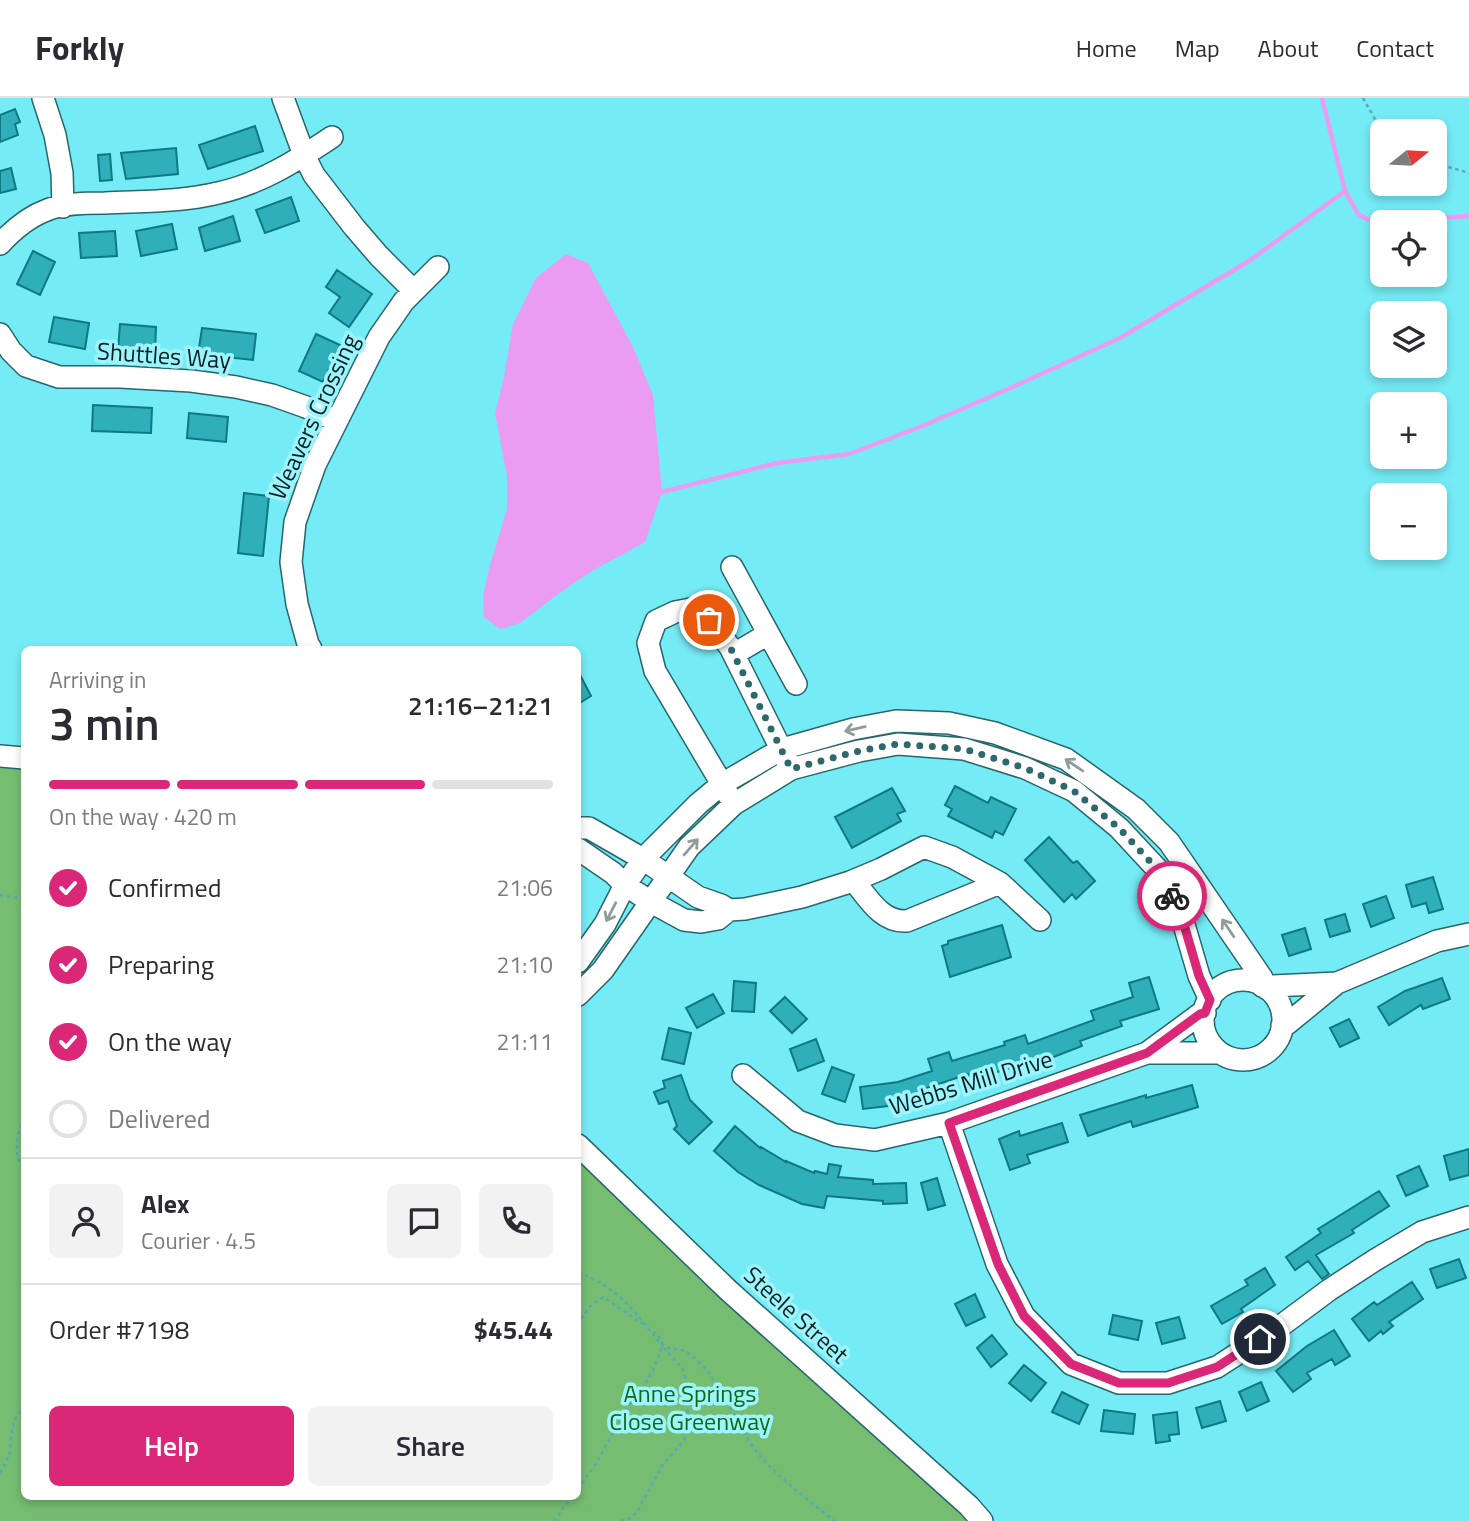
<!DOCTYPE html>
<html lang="en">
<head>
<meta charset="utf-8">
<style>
	body { margin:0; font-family:"Titillium Web",sans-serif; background:#f2f2f3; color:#2b2b33; height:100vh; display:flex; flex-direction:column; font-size:26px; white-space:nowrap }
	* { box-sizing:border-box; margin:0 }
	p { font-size:23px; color:#7c7c81 }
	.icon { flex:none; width:38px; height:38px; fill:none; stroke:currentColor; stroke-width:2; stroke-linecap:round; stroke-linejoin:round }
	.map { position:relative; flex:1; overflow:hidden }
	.sheet { position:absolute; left:21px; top:548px; width:560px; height:854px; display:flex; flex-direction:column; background:#fff; border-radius:10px; box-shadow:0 4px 10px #0003 }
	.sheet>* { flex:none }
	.needle { width:46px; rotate:72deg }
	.controls { position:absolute; left:1370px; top:21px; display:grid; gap:14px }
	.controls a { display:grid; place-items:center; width:77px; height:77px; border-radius:10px; background:#fff; box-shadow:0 4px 10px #0003; font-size:35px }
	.pin { position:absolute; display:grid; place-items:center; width:60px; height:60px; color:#fff; margin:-30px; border:4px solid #fff; border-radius:50%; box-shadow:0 2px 7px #0007 }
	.courier { position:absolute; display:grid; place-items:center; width:70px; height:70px; margin:-35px; border:5px solid #db2777; border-radius:50%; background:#fff; color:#222; box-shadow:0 2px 9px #0007 }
	.summary em { font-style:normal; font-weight:600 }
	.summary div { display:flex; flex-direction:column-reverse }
	.summary { display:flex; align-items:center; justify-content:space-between; height:119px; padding:0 28px }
	h1 { font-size:46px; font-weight:600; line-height:52px }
	.bar { display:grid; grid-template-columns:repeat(4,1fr); gap:10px 7px; align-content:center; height:84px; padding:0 28px }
	.bar i { height:9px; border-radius:5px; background:#e1e1e2 }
	.bar .on { background:#db2777 }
	.bar p { grid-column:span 4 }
	.line { display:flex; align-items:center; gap:18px; padding:0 28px; border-top:2px solid #e1e1e2 }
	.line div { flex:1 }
	.round { display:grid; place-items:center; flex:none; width:74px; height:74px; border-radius:10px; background:#f2f2f3 }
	ol { padding:0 28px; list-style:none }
	li { display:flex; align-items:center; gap:21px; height:77px }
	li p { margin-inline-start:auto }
	li .icon { padding:7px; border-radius:50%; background:#db2777; color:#fff; stroke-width:4 }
	li:last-child { color:#7c7c81 }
	li i { width:38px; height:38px; border:4px solid #e1e1e2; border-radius:50% }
	.action { display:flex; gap:14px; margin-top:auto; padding:14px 28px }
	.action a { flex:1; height:80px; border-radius:10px; background:#db2777; color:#fff; font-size:28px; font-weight:600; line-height:80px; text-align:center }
	.action a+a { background:#f2f2f3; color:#2b2b33 }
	header { display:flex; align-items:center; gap:42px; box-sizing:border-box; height:98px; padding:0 35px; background:#fff; border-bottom:2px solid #e1e1e2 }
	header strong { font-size:33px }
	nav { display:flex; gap:38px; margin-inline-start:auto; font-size:24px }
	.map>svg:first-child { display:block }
</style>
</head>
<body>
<header>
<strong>Forkly</strong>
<nav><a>Home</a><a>Map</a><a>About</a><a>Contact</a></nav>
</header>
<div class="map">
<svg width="1469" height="1423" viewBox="0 0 1469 1423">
	<rect width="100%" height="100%" fill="#75ebf5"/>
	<path fill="#76bd72" d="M 0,658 L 24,660 L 24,1398 L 578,1398 L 578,1047 L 991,1423 L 0,1423 Z"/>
	<path fill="#ea9cf3" d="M 566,156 L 588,165 L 633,249 L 653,297 L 662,394 L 645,444 L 592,473 L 558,496 L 520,525 L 500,531 L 484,519 L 483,498 L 490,467 L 507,411 L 507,378 L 495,315 L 504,279 L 513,226 L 536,180 Z"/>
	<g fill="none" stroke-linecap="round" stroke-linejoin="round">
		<path stroke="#ea9cf3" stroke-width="4.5" d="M 1322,0 L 1345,93 L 1358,116 L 1382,129
			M 1415,124 L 1436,120 L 1469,118
			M 662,394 L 777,365 L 849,356 L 920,329 L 1008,291 L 1120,240 L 1249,163 L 1345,93"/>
	</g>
	<path fill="#2eafb9" stroke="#0f7880" stroke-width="2" d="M 15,11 L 20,24 L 15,26 L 18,37 L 0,44 L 0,17 Z
		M 255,28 L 263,53 L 208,71 L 199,47 Z
		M 176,50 L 178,76 L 126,81 L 121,55 Z
		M 110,56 L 112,82 L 100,83 L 98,57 Z
		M 11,70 L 16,91 L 0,95 L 0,73 Z
		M 291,99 L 299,123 L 265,135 L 256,112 Z
		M 233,118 L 240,143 L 205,153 L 199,130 Z
		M 172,126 L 177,151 L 141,158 L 136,133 Z
		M 115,133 L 117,158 L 81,160 L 79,135 Z
		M 33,153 L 55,164 L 40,197 L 17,186 Z
		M 337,172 L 372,196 L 349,229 L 329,215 L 340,199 L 326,189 Z
		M 54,219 L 89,225 L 85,251 L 49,244 Z
		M 120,226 L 156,229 L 155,254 L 118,252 Z
		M 202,230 L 256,236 L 253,262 L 198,256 Z
		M 316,236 L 340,247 L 323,284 L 299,273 Z
		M 93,307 L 152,310 L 151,335 L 92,333 Z
		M 189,315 L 228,319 L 226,344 L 187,340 Z
		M 244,395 L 269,398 L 263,458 L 238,455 Z
		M 578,573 L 591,598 L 578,606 Z
		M 955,688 L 988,705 L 991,699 L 1016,711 L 1003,737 L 995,733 L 992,740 L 948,718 L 952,711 L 945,707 Z
		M 892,690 L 905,713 L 897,716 L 901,723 L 852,750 L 835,719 Z
		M 1049,739 L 1073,765 L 1077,763 L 1095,783 L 1076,801 L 1072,796 L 1064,804 L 1025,762 Z
		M 1433,779 L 1443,811 L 1429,815 L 1426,805 L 1412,809 L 1406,787 Z
		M 1386,798 L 1394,820 L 1371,829 L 1363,806 Z
		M 1345,816 L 1350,833 L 1330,839 L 1325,822 Z
		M 1002,827 L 1011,859 L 950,879 L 942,848 L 948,846 L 948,843 Z
		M 1305,830 L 1311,851 L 1289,858 L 1282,837 Z
		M 1149,879 L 1159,911 L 1120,923 L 1122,928 L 1080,943 L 1082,948 L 1015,974 L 1013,969 L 978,980 L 977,978 L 969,981 L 968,976 L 927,990 L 929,997 L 897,1007 L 863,1011 L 860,989 L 898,984 L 932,973 L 928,961 L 949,954 L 952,963 L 1005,947 L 1004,944 L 1025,937 L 1028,946 L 1094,922 L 1091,913 L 1133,899 L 1129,885 Z
		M 1442,880 L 1450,901 L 1423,911 L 1421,907 L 1389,927 L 1378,909 L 1405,893 Z
		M 734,883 L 756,885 L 754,914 L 732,913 Z
		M 713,896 L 724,915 L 697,930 L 686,910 Z
		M 785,899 L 807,921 L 792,935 L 770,913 Z
		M 1349,921 L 1359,940 L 1340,949 L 1330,930 Z
		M 669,930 L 691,935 L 684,966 L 662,961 Z
		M 816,941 L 824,963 L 798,973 L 790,951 Z
		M 832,969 L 854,977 L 845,1004 L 822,996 Z
		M 681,977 L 690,1002 L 712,1024 L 689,1046 L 674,1031 L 677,1028 L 668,1003 L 659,1006 L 654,994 L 665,990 L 663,983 Z
		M 1192,987 L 1198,1009 L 1133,1029 L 1131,1023 L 1088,1038 L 1080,1017 L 1146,997 L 1146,1000 Z
		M 1062,1025 L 1068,1044 L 1027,1057 L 1030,1065 L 1010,1072 L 999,1041 L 1019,1033 L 1020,1038 Z
		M 735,1028 L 760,1050 L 761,1049 L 786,1064 L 786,1063 L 814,1075 L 815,1073 L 827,1076 L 829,1066 L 841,1068 L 838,1079 L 873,1082 L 873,1086 L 906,1085 L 907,1105 L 883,1106 L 883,1103 L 827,1098 L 824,1110 L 802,1106 L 759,1087 L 738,1074 L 714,1053 Z
		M 1469,1051 L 1469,1077 L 1450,1082 L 1444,1058 Z
		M 1419,1068 L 1428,1088 L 1406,1098 L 1397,1078 Z
		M 937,1080 L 945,1107 L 928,1112 L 921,1085 Z
		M 1379,1093 L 1389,1108 L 1352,1132 L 1354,1135 L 1316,1157 L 1329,1176 L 1322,1181 L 1308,1163 L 1295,1172 L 1286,1159 L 1321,1135 L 1318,1131 Z
		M 1459,1161 L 1466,1180 L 1437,1190 L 1430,1171 Z
		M 1265,1170 L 1275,1187 L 1241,1211 L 1243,1214 L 1222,1226 L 1211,1208 L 1248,1187 L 1245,1182 Z
		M 1412,1184 L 1423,1201 L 1389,1224 L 1393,1228 L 1383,1236 L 1381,1233 L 1369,1243 L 1352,1221 L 1374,1204 L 1377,1207 Z
		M 975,1196 L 985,1219 L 966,1228 L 955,1206 Z
		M 1113,1217 L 1142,1223 L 1138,1242 L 1109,1236 Z
		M 1179,1219 L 1185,1240 L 1162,1246 L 1156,1225 Z
		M 1334,1232 L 1350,1258 L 1335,1267 L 1332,1261 L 1307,1275 L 1311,1281 L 1293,1294 L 1276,1273 L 1307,1248 Z
		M 992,1237 L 1007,1256 L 991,1269 L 977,1250 Z
		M 1024,1267 L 1046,1285 L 1031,1303 L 1009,1285 Z
		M 1261,1284 L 1269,1303 L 1247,1313 L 1239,1294 Z
		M 1062,1294 L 1088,1307 L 1079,1326 L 1052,1314 Z
		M 1220,1303 L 1226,1323 L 1202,1330 L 1196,1310 Z
		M 1104,1312 L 1135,1316 L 1133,1336 L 1101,1333 Z
		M 1177,1314 L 1179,1336 L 1169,1337 L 1170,1343 L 1156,1345 L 1153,1317 Z"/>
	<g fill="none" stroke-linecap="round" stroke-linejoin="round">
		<defs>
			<path id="minor" d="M 43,0 L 55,37 L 62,75 L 63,109
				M 283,0 L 304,57 L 314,77 L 354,129 L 379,158 L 414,193
				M 0,146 C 13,132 28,119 47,112 C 63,105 88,105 105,105 C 143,103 181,104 218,95 C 260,86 296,63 332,39
				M 0,236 L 11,253 L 26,268 L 59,279 L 120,279 L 191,283 L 236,289 L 272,297 L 306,309 L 337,323
				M 732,469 L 796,586
				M 311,551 L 308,546 L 297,506 L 291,464 L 295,424 L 315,367 L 379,239 L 404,203 L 438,169
				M 734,556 L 768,536
				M 0,658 L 24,660
				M 729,698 L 655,573 L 648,545 L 656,523 L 675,514 L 696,510 L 709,522 L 730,549 L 787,663
				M 578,730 L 589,730 L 643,761 L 698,799 L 721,807 L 729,812 L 745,811 L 802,799 L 850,784 L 881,771 L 924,749 L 952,759 L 1000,785 L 1040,822
				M 578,751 L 613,775 L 625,787 L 651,804 L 684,822 L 701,824 L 718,821 L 729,812
				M 854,783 C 868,800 882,825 907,823 L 1000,785
				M 578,864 L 605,826 L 625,787 L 643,761 L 698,706 L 722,686 L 782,651 L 853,631 L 896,623 L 949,625 L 995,635 L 1066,661 L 1136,711 L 1169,744 L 1262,880 L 1262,888
				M1203 922a40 40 0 1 1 80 0a40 40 0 1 1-80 0Z
				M 1267,891 L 1273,888 L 1337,885
				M 578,897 L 603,872 L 689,749 L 734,706 L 791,671 L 859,653 L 898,646 L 964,651 L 1025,670 L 1074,693 L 1119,730 L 1159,773 L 1180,813 L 1199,878 L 1210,902
				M 1282,927 L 1287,926 L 1337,885 L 1437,843 L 1469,836
				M 1147,955 L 1220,955
				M 743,977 L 798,1023 L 835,1037 L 875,1042 L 949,1025 L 1147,955 L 1200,916 L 1205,915
				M 949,1025 L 997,1166 L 1024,1218 L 1071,1266 L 1119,1285 L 1168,1285 L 1217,1269 L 1282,1227 L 1329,1192 L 1375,1162 L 1422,1134 L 1469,1119
				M 578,1047 L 728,1192 L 969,1408 L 982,1423"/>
		</defs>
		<use href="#minor" stroke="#27666c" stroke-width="24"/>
		<path stroke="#52acb3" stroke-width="2.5" stroke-dasharray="3.5 3.5" stroke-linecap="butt" d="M 1363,0 L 1376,23 L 1386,33
			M 1435,65 L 1469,75
			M 0,797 L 18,800 L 24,799
			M 24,1020 C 18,1032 15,1047 18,1061 L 24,1066
			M 578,1174 C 622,1192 635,1214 663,1249 C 670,1251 677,1250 684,1253 C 716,1268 736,1329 760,1358 C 781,1382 809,1402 834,1423
			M 578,1227 L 588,1210 L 603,1199 L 646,1228
			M 0,1375 C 4,1368 8,1362 10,1353 C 12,1337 10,1321 24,1311
			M 578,1391 L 595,1367 L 628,1308 L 643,1290 L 653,1272 L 663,1247 L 661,1241 L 654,1234
			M 554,1423 L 572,1398
			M 621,1423 L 631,1420 L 637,1414 L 663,1366 L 682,1345 L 686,1337 L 688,1308 L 687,1283 L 682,1270 L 664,1250"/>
		<use href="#minor" stroke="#fff" stroke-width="21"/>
	</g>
	<defs><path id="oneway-shaft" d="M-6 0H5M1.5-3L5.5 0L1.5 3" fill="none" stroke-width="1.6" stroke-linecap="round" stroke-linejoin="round" transform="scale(1.75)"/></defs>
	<g stroke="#8f9b9c">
		<use href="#oneway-shaft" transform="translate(855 631) rotate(167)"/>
		<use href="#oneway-shaft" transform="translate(1074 667) rotate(-146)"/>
		<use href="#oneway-shaft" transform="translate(691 749) rotate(-49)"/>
		<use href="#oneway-shaft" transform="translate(611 814) rotate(117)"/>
		<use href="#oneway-shaft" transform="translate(1228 830) rotate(-124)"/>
	</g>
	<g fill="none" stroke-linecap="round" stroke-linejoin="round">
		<path stroke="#2d686c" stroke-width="7" stroke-dasharray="0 12.6" d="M 709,522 L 730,549 L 791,671 L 859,653 L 898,646 L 964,651 L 1025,670 L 1074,693 L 1119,730 L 1159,773 L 1172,798"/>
		<path stroke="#db2777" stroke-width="9" d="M 1172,798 L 1180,813 L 1199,878 L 1210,902 L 1205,915 L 1200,916 L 1147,955 L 949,1025 L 998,1166 L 1024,1218 L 1071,1266 L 1119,1285 L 1168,1285 L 1217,1269 L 1260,1241"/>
	</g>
	<g text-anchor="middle" stroke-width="7" stroke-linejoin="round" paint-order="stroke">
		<g font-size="24" fill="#062123" stroke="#9cf4fc">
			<text transform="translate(164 258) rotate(4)" y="8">Shuttles Way</text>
			<text transform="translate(314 319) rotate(-65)" y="8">Weavers Crossing</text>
			<text transform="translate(971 985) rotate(-17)" y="8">Webbs Mill Drive</text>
			<text transform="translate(796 1217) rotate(42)" y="8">Steele Street</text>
		</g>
		<g font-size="24" fill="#146815" stroke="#9cf4fc">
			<text x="690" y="1304">Anne Springs<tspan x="690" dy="28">Close Greenway</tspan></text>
		</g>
	</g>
</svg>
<div class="controls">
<a><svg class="needle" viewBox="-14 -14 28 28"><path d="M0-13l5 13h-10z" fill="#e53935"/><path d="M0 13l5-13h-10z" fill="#7c7c81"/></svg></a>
<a><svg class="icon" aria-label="locate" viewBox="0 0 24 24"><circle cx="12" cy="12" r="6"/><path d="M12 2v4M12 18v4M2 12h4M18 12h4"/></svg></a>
<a><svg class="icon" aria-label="layers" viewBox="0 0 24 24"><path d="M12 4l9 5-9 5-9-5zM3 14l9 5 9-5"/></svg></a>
<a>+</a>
<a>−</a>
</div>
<div class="pin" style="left:709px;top:522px;background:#ea580c"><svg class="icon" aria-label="bag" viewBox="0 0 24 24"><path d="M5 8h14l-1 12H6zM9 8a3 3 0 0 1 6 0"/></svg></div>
<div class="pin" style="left:1260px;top:1241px;background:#1f2937"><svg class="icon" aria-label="home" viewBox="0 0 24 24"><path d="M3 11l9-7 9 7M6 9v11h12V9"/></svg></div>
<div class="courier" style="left:1172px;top:798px"><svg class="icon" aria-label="bike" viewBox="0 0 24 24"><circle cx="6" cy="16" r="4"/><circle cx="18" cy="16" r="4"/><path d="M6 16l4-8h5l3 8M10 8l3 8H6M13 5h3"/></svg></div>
<section class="sheet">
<div class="summary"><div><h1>3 min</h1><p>Arriving in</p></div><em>21:16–21:21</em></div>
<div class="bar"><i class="on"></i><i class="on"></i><i class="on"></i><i></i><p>On the way · 420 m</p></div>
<ol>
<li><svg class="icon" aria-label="check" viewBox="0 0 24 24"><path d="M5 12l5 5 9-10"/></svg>Confirmed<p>21:06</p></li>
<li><svg class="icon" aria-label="check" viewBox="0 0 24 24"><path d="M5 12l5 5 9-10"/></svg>Preparing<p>21:10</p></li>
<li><svg class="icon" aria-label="check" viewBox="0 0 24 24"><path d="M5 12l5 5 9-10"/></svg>On the way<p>21:11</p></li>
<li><i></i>Delivered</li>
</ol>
<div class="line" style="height:126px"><a class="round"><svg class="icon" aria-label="person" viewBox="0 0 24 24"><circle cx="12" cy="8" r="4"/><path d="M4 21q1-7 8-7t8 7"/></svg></a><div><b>Alex</b><p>Courier · 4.5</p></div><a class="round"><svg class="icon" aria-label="chat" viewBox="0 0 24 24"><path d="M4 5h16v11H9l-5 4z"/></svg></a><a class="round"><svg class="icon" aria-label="phone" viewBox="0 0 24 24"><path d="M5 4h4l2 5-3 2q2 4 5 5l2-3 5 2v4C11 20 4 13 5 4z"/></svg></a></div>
<div class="line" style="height:91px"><div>Order #7198</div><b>$45.44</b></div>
<div class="action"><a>Help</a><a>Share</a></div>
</section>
</div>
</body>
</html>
